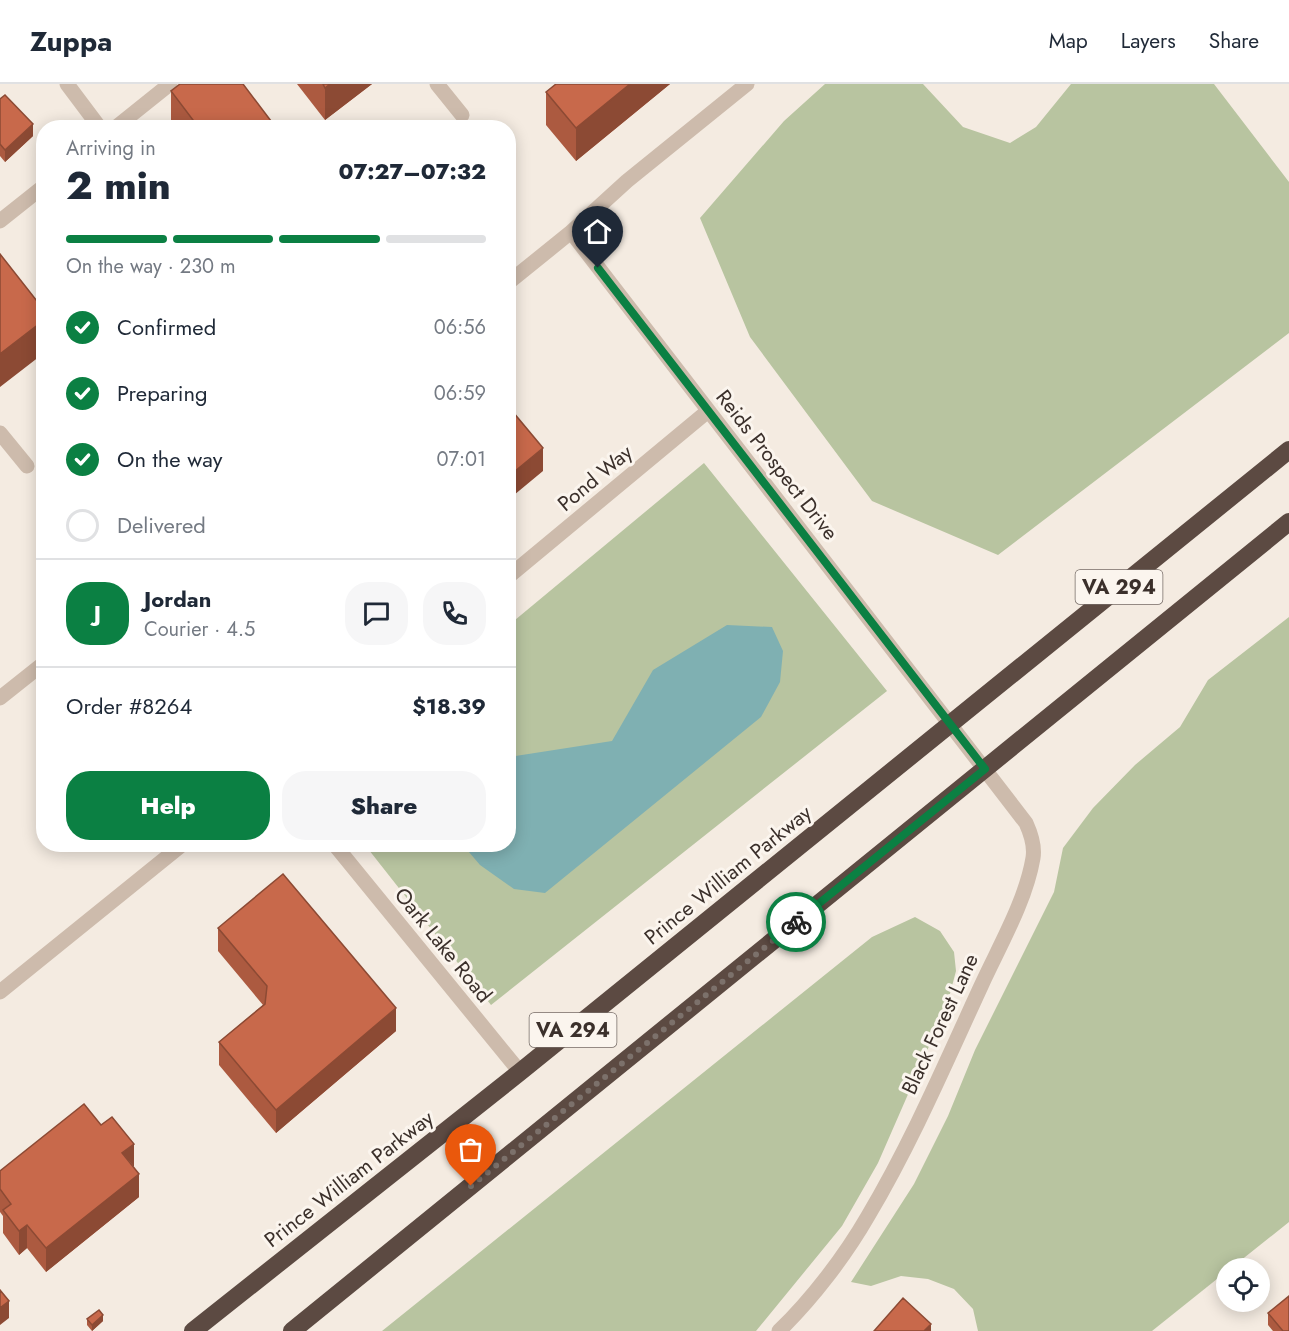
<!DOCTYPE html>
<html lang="en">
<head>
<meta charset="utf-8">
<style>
	body { margin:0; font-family:Jost,sans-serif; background:#f6f6f7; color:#1f2937; height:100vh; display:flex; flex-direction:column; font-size:22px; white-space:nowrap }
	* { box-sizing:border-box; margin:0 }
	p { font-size:20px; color:#747a83 }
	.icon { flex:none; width:33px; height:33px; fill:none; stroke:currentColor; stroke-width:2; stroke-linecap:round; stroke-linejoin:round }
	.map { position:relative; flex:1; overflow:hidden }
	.drawer { position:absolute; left:36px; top:36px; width:480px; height:732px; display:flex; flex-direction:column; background:#fff; border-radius:24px; box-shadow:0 3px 15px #0003 }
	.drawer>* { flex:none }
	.controls { position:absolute; left:1216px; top:1174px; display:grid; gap:12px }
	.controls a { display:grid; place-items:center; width:54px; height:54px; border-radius:50%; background:#fff; box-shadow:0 3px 15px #0003; font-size:30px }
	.pin { position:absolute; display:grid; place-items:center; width:51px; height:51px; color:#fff; margin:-62px -26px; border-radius:50% 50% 50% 0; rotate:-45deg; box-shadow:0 0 6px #0007 }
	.pin .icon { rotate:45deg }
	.courier { position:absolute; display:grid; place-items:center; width:60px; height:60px; margin:-30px; border:4px solid #0b8043; border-radius:50%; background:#fff; color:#222; box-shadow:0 2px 8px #0007 }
	.summary em { font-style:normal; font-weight:800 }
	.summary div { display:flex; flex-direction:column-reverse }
	.summary { display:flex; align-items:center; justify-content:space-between; height:102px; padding:0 30px }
	h1 { font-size:39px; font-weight:800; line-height:45px }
	.bar { display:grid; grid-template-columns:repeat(4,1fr); gap:9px 6px; align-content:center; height:72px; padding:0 30px }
	.bar i { height:8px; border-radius:4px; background:#e0e1e3 }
	.bar .on { background:#0b8043 }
	.bar p { grid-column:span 4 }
	.line { display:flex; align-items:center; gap:15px; padding:0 30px; border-top:2px solid #e0e1e3 }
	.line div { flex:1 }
	.round { display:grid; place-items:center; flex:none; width:63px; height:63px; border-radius:24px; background:#f6f6f7 }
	ol { padding:0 30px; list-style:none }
	li { display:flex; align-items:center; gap:18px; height:66px }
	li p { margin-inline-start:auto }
	li .icon { padding:6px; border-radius:50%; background:#0b8043; color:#fff; stroke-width:4 }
	li:last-child { color:#747a83 }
	li i { width:33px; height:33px; border:3px solid #e0e1e3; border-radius:50% }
	.action { display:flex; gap:12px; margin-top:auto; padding:12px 30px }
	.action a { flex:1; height:69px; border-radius:24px; background:#0b8043; color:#fff; font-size:24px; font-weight:800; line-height:69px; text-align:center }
	.action a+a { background:#f6f6f7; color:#1f2937 }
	header { display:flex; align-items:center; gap:36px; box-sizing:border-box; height:84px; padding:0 30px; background:#fff; border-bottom:2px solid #e0e1e3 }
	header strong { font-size:28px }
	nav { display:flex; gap:33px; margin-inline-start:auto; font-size:21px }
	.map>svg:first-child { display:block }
</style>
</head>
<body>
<header>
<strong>Zuppa</strong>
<nav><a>Map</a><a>Layers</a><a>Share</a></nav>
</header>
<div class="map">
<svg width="1289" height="1247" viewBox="0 0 1289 1247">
	<rect width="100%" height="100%" fill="#f4ebe1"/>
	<path fill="#b8c4a0" d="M 825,0 L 923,0 L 963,43 L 1010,59 L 1036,43 L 1071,0 L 1214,0 L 1289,98 L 1289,249 L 998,471 L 872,417 L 750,253 L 700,134 L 784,37 Z
		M 704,379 L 887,607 L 491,921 L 365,761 L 508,760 L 509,541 Z
		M 1289,533 L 1289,1138 L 1230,1185 L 1227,1185 L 1227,1187 L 1152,1247 L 978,1247 L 973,1225 L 954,1205 L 928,1195 L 901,1192 L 871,1202 L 851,1198 L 914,1100 L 948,1032 L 975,966 L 1054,808 L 1063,764 L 1093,724 L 1135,681 L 1180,643 L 1208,596 Z
		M 915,833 L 940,847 L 954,868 L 956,887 L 947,921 L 878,1079 L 842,1142 L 756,1247 L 382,1247 L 872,853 Z"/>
	<path fill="#7fb0b2" d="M 727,541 L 772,543 L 783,567 L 780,598 L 761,633 L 545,809 L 514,805 L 480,781 L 463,761 L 508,760 L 509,673 L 612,657 L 653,586 Z"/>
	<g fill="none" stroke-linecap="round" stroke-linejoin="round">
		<path stroke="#cdbbac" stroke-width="15" d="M 67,0 L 100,44
			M 437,0 L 462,31
			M 115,44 L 170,0
			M 0,137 L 44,102
			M 571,148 L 1026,739 C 1031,750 1035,762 1033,774 C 1026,816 1000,861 982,900 C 946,978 912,1058 868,1132 C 845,1172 812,1215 779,1247
			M 508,199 L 571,148 L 627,97 L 747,0
			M 0,349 L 27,382
			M 508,493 L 708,327
			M 0,614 L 44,579
			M 334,760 L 520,988
			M 0,908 L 183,760"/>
		<path stroke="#5c4a42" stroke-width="18" d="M 193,1247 L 520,988 L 1289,366
			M 292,1247 L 1289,438"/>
	</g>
	<path fill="#ac5a40" d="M 297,0 L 372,0 L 325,36 Z
		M 556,0 L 670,0 L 576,77 L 546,41 L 546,8 Z
		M 171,7 L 274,44 L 173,44 L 171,40 Z
		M 0,15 L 33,52 L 5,78 L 0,72 Z
		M 218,844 L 396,947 L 276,1049 L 219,981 L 219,958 L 263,921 L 218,867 Z
		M 134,1083 L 139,1113 L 46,1188 L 27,1164 L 19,1171 L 3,1149 L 3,1132 L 0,1128 L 0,1087 Z
		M 1268,1229 L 1289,1247 L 1273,1247 L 1268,1241 Z
		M 87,1235 L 103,1237 L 92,1247 L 87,1241 Z"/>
	<path fill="#8c4a34" d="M 330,0 L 372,0 L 325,36 L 325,4 Z
		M 630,0 L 670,0 L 576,77 L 576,44 Z
		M 33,40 L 33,52 L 5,78 L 5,66 Z
		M 512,123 L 512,146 L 508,149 L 508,125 Z
		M 44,236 L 44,269 L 0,303 L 0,270 Z
		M 543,364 L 543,387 L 508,416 L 508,393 Z
		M 396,924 L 396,947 L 276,1049 L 276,1026 Z
		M 134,1060 L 134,1083 L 122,1069 Z
		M 139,1090 L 139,1113 L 46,1188 L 46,1164 Z
		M 27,1141 L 27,1164 L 19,1171 L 19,1147 Z
		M 9,1217 L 9,1234 L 0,1241 L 0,1224 Z
		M 103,1231 L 103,1237 L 92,1247 L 92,1241 Z
		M 931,1240 L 931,1247 L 924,1247 Z"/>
	<path fill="#c8694b" stroke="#8c4a34" stroke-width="1.5" d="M 180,0 L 243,0 L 274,41 L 271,44 L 199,44 L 171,7 Z
		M 323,0 L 330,0 L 325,4 Z
		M 556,0 L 630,0 L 576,44 L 546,8 Z
		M 5,11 L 33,40 L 5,66 L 0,60 L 0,15 Z
		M 0,170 L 44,226 L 44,236 L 0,270 Z
		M 508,322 L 543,364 L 508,393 Z
		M 283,790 L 396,924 L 276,1026 L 219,958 L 265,920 L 267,902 L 218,844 Z
		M 84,1020 L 101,1041 L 112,1033 L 134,1060 L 122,1069 L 139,1090 L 46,1164 L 27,1141 L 19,1147 L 3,1126 L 11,1120 L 0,1105 L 0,1087 Z
		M 0,1206 L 9,1217 L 0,1224 Z
		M 1289,1212 L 1289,1247 L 1283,1247 L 1268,1229 Z
		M 903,1214 L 931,1240 L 924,1247 L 874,1247 Z
		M 99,1226 L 103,1231 L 92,1241 L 87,1235 Z"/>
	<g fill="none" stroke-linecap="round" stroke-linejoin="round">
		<path stroke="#7c716b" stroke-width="6" stroke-dasharray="0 10.8" d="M 471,1102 L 796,838"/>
		<path stroke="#0b8043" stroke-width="8" d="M 598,184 L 985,685 L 796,838"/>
	</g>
	<g text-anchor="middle" stroke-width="6" stroke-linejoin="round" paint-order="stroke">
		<g fill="#fbf5ee" stroke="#756b66" stroke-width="1.5">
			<rect x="1075.5" y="486" width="87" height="34" rx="4.5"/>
			<rect x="529.5" y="929" width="87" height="34" rx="4.5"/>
		</g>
		<g font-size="20" font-weight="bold" fill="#3b302b">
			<text x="1119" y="510">VA 294</text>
			<text x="573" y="953">VA 294</text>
		</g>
		<g font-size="21" fill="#3b302b" stroke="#fbf5ee">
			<text transform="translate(777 381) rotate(52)" y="7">Reids Prospect Drive</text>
			<text transform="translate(595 394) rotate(-40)" y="7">Pond Way</text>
			<text transform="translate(728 791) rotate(-39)" y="7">Prince William Parkway</text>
			<text transform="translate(443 861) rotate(51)" y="7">Oark Lake Road</text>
			<text transform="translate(940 940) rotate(-65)" y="7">Black Forest Lane</text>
			<text transform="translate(349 1095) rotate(-38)" y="7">Prince William Parkway</text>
		</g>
	</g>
</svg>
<div class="controls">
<a><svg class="icon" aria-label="locate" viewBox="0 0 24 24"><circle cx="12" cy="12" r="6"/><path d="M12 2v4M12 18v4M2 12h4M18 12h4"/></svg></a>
</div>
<div class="pin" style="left:471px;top:1102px;background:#ea580c"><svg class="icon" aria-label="bag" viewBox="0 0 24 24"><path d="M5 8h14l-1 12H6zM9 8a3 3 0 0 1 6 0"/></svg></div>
<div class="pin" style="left:598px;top:184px;background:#1f2937"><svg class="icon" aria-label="home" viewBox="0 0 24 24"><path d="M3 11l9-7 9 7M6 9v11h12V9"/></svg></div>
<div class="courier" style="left:796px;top:838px"><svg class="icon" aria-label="bike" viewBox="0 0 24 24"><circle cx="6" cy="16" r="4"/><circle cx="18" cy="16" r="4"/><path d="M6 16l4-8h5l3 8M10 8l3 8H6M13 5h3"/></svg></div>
<section class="drawer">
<div class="summary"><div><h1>2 min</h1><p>Arriving in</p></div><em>07:27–07:32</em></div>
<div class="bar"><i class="on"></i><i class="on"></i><i class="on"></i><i></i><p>On the way · 230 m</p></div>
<ol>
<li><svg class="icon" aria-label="check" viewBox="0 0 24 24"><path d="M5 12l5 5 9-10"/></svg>Confirmed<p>06:56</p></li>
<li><svg class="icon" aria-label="check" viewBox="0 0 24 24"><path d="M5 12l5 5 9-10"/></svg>Preparing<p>06:59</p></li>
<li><svg class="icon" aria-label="check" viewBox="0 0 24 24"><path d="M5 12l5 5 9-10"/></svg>On the way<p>07:01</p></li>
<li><i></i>Delivered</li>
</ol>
<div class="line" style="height:108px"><b class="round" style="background:#0b8043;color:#fff">J</b><div><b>Jordan</b><p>Courier · 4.5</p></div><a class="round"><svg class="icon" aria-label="chat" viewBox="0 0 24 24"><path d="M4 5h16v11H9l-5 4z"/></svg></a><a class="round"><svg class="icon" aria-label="phone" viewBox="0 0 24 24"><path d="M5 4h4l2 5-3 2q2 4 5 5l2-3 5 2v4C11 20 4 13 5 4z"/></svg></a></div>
<div class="line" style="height:78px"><div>Order #8264</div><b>$18.39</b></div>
<div class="action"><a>Help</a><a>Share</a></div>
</section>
</div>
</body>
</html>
